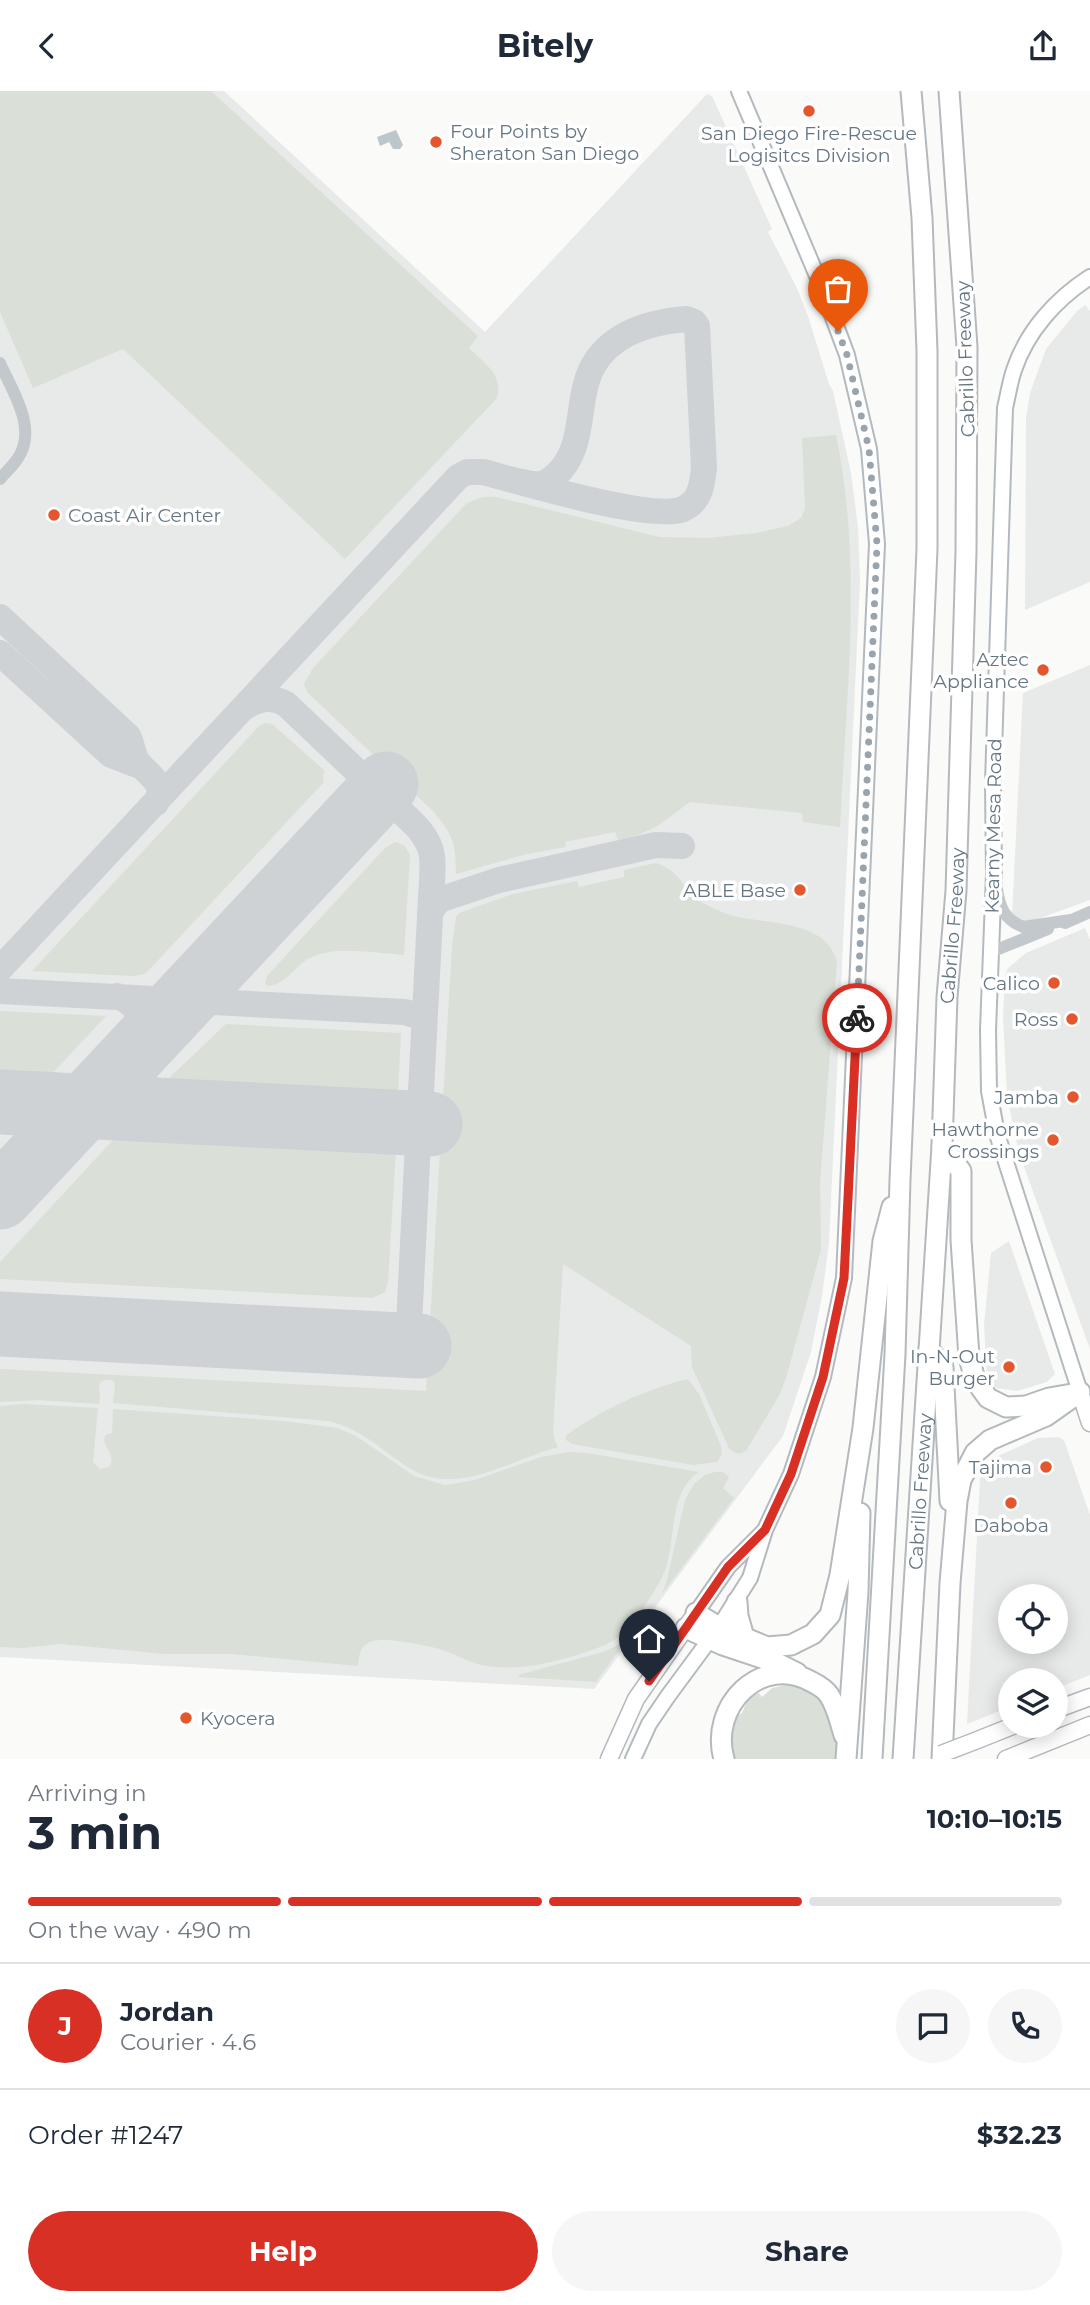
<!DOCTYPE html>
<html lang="en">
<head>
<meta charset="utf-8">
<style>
	body { margin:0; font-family:Montserrat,sans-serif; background:#f6f6f7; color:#1f2937; height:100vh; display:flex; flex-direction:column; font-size:26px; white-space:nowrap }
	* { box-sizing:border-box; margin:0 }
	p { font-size:23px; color:#747a83 }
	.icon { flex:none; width:38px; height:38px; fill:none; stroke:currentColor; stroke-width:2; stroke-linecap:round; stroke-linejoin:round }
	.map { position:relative; height:1668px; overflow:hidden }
	.drawer { display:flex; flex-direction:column; background:#fff; flex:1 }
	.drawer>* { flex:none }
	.fabs { position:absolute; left:998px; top:1493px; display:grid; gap:14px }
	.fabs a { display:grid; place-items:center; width:70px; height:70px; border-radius:50%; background:#fff; box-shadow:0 4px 18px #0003; font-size:35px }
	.pin { position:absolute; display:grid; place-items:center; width:60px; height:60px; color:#fff; margin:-72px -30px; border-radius:50% 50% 50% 0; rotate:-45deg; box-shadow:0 0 7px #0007 }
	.pin .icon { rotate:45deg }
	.courier { position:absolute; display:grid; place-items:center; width:70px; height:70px; margin:-35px; border:5px solid #d93025; border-radius:50%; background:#fff; color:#222; box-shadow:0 2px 9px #0007 }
	.overview em { font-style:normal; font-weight:700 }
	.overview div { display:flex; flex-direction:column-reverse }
	.overview { display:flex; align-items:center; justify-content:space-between; height:119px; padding:0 28px }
	h1 { font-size:46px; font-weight:700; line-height:52px }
	.bar { display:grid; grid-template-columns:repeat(4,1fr); gap:10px 7px; align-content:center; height:84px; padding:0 28px }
	.bar i { height:9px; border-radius:5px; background:#e0e1e3 }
	.bar .selected { background:#d93025 }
	.bar p { grid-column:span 4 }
	.line { display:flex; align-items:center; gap:18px; padding:0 28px; border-top:2px solid #e0e1e3 }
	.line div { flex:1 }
	.round { display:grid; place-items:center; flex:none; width:74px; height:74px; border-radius:37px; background:#f6f6f7 }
	.cta { display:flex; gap:14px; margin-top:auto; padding:14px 28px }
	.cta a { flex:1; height:80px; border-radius:42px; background:#d93025; color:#fff; font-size:28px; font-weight:700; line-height:80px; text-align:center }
	.cta a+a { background:#f6f6f7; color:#1f2937 }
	header { display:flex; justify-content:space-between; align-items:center; height:91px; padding:0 28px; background:#fff; font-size:32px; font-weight:700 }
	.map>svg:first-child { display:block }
</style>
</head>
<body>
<header><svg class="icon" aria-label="back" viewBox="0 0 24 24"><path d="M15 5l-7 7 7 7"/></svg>Bitely<svg class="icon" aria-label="share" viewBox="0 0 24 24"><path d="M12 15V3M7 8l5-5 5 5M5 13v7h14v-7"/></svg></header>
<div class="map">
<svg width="1090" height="1668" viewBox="0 0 1090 1668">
	<rect width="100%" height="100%" fill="#fafaf8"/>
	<path fill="#e8e9e9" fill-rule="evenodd" d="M 0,0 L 224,0 L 485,241 L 707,3 L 712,5 L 772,138 L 768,141 L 797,197 L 808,225 L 829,293 L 833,300 L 851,382 L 858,436 L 860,490 L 829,1152 L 822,1205 L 811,1261 L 783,1345 L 594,1598 L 0,1566 Z
		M 1085,214 L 1090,220 L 1090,491 L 1025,519 L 1026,327 L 1030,302 L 1046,258 L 1077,220 Z
		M 1090,574 L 1090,809 L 1027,832 L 1012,824 L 1023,602 Z
		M 1085,837 L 1090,849 L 1090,1258 L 1019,1062 L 1007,1005 L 1003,926 L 1005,884 L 1008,877 L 1026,862 Z
		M 1009,1150 L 1055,1283 L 1047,1291 L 1017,1300 L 996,1297 L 987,1285 L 984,1234 L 991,1162 Z
		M 1058,1346 L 1064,1349 L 1090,1424 L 1090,1584 L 1055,1598 L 1055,1589 L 1010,1589 L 1010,1616 L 967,1633 L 980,1388 L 989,1369 L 1038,1347 ZM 1010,1505 L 1055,1505 L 1055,1550 L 1010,1550 Z"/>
	<path fill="#dadfd7" d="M 0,0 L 211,0 L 478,245 L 469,257 C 483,271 504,284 497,307 L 345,468 L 123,258 L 33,297 L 0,221 Z
		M 836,344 C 863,472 846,606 840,736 L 803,731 L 802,722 L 690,711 C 664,730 651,743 618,749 L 615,741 L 565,751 L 566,756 L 527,763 L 456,783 C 456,753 453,744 434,721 L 307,601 L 304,593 L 313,577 L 465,414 C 476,407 484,405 497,406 L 659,446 L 707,447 L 757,442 L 788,435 L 801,427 L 805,418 L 802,347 Z
		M 265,632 L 272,633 L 324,679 L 323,692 L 149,879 L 144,883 L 133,885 L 32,880 L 259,635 Z
		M 395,751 L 405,755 L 410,764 L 404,864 C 376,862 334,854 310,867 C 294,875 288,892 269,895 L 265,893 L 267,885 L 385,757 Z
		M 656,772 C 682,782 678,791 696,807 C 705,814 719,820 730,824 C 765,834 824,827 837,870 L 820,1092 L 821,1159 L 786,1287 L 780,1303 L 746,1360 C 739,1364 735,1363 729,1357 L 692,1276 L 691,1255 L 563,1173 L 553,1340 L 555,1350 L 558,1356 C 513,1368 459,1405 413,1379 C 380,1360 368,1340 328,1330 L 113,1312 L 115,1294 L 114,1290 C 107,1288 104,1288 99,1293 L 100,1306 L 99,1313 L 38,1309 L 0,1311 L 0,1278 L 426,1300 L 452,855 L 456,826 L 459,822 L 513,803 L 577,790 L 579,796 L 624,786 L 624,779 Z
		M 0,920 L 106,925 L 48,987 L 0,986 Z
		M 226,933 L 401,942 L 398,1003 L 391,1006 L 177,998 L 168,997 L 166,994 L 167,989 Z
		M 125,1043 L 390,1055 L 396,1058 L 388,1191 L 385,1201 L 372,1207 L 0,1188 L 0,1171 L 114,1048 Z
		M 688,1288 L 699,1303 L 721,1355 L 722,1363 L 717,1371 L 693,1374 L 572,1353 L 566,1349 L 566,1345 C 598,1320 649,1297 688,1288 Z
		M 24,1313 L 98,1317 L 93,1371 L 100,1378 L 109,1376 C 116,1365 106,1359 104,1349 L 105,1344 L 112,1342 L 113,1318 L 284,1330 L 337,1337 L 356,1345 L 414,1385 L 445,1394 L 475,1389 L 541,1366 L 569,1361 L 587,1362 L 699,1381 C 671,1398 675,1442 668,1469 C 665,1483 657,1496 649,1508 C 641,1521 633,1535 620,1545 C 603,1559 552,1572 529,1575 C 515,1577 495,1577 481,1574 C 466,1570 452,1561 436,1557 C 422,1554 379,1544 368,1552 C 359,1557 359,1566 358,1575 L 232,1563 L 165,1563 L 61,1553 L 22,1557 L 0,1556 L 0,1315 Z
		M 715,1381 L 723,1381 L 729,1386 L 723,1397 L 734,1407 L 662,1503 L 667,1489 L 685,1409 L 694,1393 L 705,1384 Z
		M 625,1551 L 596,1591 L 519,1586 L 518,1584 L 603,1561 Z
		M 786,1594 C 813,1597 831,1611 838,1639 C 841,1648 839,1659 839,1668 L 734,1668 C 727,1655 730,1640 734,1627 L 742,1622 L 746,1612 L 753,1603 L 759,1602 L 762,1606 L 772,1597 Z"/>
	<path fill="#bbc7cb" d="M 396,39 L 403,54 L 400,58 L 393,58 L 389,51 L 380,55 L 377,46 Z"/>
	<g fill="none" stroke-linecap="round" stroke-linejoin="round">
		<path stroke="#ced2d4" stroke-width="26" d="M 686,228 L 694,231 L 697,235 L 704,377 C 702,393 701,410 683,418 C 653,431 521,391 483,381 C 496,384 530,395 541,393 C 547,392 551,388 555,385 C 588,356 574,310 593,275 C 612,241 651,231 686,228 Z
			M 0,526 L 128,645 C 132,652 132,660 136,668 C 145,684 168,690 156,712
			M 0,562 L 111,664 L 142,676
			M 245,616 C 260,607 271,605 286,613 L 364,687 L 369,701 L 359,721 L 372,712 L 389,711 C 397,716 403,723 410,729 C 438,755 433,770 431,806
			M 430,821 L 439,809 L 499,789 L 656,754 L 682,755
			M 0,878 L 458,386 L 467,381 L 483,381
			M 0,900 L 405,921 L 418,925 L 424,932
			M 117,905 C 147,916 145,943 131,965
			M 164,930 L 178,920 L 201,912
			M 399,1032 L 411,1028 L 420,1020 L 431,806
			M 399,1032 C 409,1035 417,1040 418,1051 L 408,1254"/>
		<path stroke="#ced2d4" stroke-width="65" d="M 0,1011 L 430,1033
			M 0,1106 L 386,693
			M 0,1233 L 419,1255"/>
		<defs>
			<path id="secondary" d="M 1080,1301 L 997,1043 L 989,1000 L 988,939 L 994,783 L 993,692 L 1005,317 C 1008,304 1010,291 1014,279 C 1027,240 1056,208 1090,186
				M 696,1522 L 728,1476 L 764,1440
				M 633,1668 L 649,1633 L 668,1605 L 719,1536 L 750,1487 L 765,1439 L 791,1383 L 823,1286 L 844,1187 L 877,453 L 869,358 L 847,264 L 820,192 L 739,0"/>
			<path id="primary" d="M 1080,1301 L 1090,1332
				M 1055,1619 L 1090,1606
				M 975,1650 L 1015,1634
				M 609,1668 L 636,1608 L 691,1529
				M 1006,1668 L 1090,1634"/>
			<g id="motorway">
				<path d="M 942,1055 L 961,1080 L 961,1149 L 969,1266 L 975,1289 L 988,1307 L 1006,1316 L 1026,1315 L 1049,1307 L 1072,1303"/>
				<path d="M 929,1258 L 943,1276 L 950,1410"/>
				<path d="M 737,1511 L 738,1525 L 744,1546"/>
				<path d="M 696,1522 L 719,1536 L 767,1556 L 791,1554 L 813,1543 L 830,1524 L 840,1484 L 863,1337 L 883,1150 L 892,1116"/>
				<path d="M 686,1537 L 723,1554 L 777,1572 L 797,1582"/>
				<path d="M 724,1668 C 709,1615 761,1562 812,1591 C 818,1594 825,1598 829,1604 C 837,1616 840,1631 844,1644"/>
				<path d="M 846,1668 L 858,1501 L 860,1422"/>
				<path d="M 872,1668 L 895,1263 L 900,1089 L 927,458 L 927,260 L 922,127 L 911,0"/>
				<path id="s1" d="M 903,1668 L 942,1055 L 947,906 L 956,800 L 966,461 L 967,256 L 949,0"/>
				<path d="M 942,1668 L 950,1492 L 957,1410 L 961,1389 L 975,1362 L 990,1349 L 1046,1325 L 1080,1301"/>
			</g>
		</defs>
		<use href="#secondary" stroke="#b3babf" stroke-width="18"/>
		<use href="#primary" stroke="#b5babe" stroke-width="19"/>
		<use href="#motorway" stroke="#b4b9bd" stroke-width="23"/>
		<path stroke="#c3c8cc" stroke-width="12" d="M 0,272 C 12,300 38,337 18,367 C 13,375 6,381 0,388
			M 997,798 C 1000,817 1004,828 1023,836 L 1071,829
			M 1065,832 L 1090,821
			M 991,861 L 1048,838"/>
		<use href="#secondary" stroke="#fff" stroke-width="14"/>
		<use href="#primary" stroke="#fff" stroke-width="16"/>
		<use href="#motorway" stroke="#fff" stroke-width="19"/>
		<defs>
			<path id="primary-bridge" d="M 941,1663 L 975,1650"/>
		</defs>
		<use href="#primary-bridge" stroke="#b5babe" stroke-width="19" stroke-linecap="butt"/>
		<use href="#primary-bridge" stroke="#fff" stroke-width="16"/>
	</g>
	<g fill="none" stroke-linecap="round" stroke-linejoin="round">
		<path stroke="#99a4ac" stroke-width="7" stroke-dasharray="0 12.6" d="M 838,240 L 847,264 L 869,358 L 877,453 L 857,927"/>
		<path stroke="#d93025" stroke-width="9" d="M 649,1590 L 728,1476 L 765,1439 L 791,1383 L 823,1286 L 844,1187 L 857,927"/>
	</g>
	<g fill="#e4572e" stroke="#fff" stroke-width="2.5">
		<circle cx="809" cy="20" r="7"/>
		<circle cx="436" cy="51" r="7"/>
		<circle cx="54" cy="424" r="7"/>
		<circle cx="1043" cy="579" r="7"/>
		<circle cx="800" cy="799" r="7"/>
		<circle cx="1054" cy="892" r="7"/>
		<circle cx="1072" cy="928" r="7"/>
		<circle cx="1073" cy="1006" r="7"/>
		<circle cx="1053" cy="1049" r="7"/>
		<circle cx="1009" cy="1276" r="7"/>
		<circle cx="1046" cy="1376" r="7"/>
		<circle cx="1011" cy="1412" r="7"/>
		<circle cx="186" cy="1627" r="7"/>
	</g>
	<g text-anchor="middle" stroke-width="7" stroke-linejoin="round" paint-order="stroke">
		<g font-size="19" fill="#657683" stroke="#fff" text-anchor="end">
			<text x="450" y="47" text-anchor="start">Four Points by<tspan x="450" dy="22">Sheraton San Diego</tspan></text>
			<text x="809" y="49" text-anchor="middle">San Diego Fire-Rescue<tspan x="809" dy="22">Logisitcs Division</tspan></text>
			<text x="68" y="431" text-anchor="start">Coast Air Center</text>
			<text x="1029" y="575">Aztec<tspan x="1029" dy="22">Appliance</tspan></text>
			<text x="786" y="806">ABLE Base</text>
			<text x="1040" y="899">Calico</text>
			<text x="1058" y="935">Ross</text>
			<text x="1059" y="1013">Jamba</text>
			<text x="1039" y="1045">Hawthorne<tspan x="1039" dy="22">Crossings</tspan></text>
			<text x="995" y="1272">In-N-Out<tspan x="995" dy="22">Burger</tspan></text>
			<text x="1032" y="1383">Tajima</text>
			<text x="1011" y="1441" text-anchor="middle">Daboba</text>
			<text x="200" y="1634" text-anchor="start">Kyocera</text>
		</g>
		<g font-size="19" fill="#657683" stroke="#fff">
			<text transform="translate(965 268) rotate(-92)" y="7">Cabrillo Freeway</text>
			<text transform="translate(993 735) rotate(-89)" y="7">Kearny Mesa Road</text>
			<text dy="7" stroke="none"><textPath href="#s1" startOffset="835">Cabrillo Freeway</textPath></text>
			<text dy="7" stroke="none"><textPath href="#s1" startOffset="268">Cabrillo Freeway</textPath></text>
		</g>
	</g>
</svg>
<div class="fabs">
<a><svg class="icon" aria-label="locate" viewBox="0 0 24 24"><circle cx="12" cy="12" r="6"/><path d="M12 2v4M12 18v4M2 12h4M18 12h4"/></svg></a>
<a><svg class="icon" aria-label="layers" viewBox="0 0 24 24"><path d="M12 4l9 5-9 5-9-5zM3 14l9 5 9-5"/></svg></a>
</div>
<div class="pin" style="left:838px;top:240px;background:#ea580c"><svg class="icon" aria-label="bag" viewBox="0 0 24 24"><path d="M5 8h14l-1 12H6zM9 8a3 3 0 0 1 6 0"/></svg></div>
<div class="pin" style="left:649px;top:1590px;background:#1f2937"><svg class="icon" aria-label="home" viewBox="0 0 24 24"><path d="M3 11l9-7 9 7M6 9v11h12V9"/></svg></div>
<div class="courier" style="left:857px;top:927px"><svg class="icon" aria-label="bike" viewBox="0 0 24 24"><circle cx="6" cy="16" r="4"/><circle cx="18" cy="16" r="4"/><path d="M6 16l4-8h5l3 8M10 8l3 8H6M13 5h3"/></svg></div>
</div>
<section class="drawer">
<div class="overview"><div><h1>3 min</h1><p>Arriving in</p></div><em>10:10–10:15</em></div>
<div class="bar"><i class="selected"></i><i class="selected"></i><i class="selected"></i><i></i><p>On the way · 490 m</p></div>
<div class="line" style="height:126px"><b class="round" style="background:#d93025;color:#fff">J</b><div><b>Jordan</b><p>Courier · 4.6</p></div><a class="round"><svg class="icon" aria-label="chat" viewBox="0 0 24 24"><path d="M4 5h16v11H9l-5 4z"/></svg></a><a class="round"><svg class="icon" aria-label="phone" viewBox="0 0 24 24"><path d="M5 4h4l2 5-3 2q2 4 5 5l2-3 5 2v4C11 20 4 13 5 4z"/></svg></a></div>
<div class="line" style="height:91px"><div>Order #1247</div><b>$32.23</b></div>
<div class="cta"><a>Help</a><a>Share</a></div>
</section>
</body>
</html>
